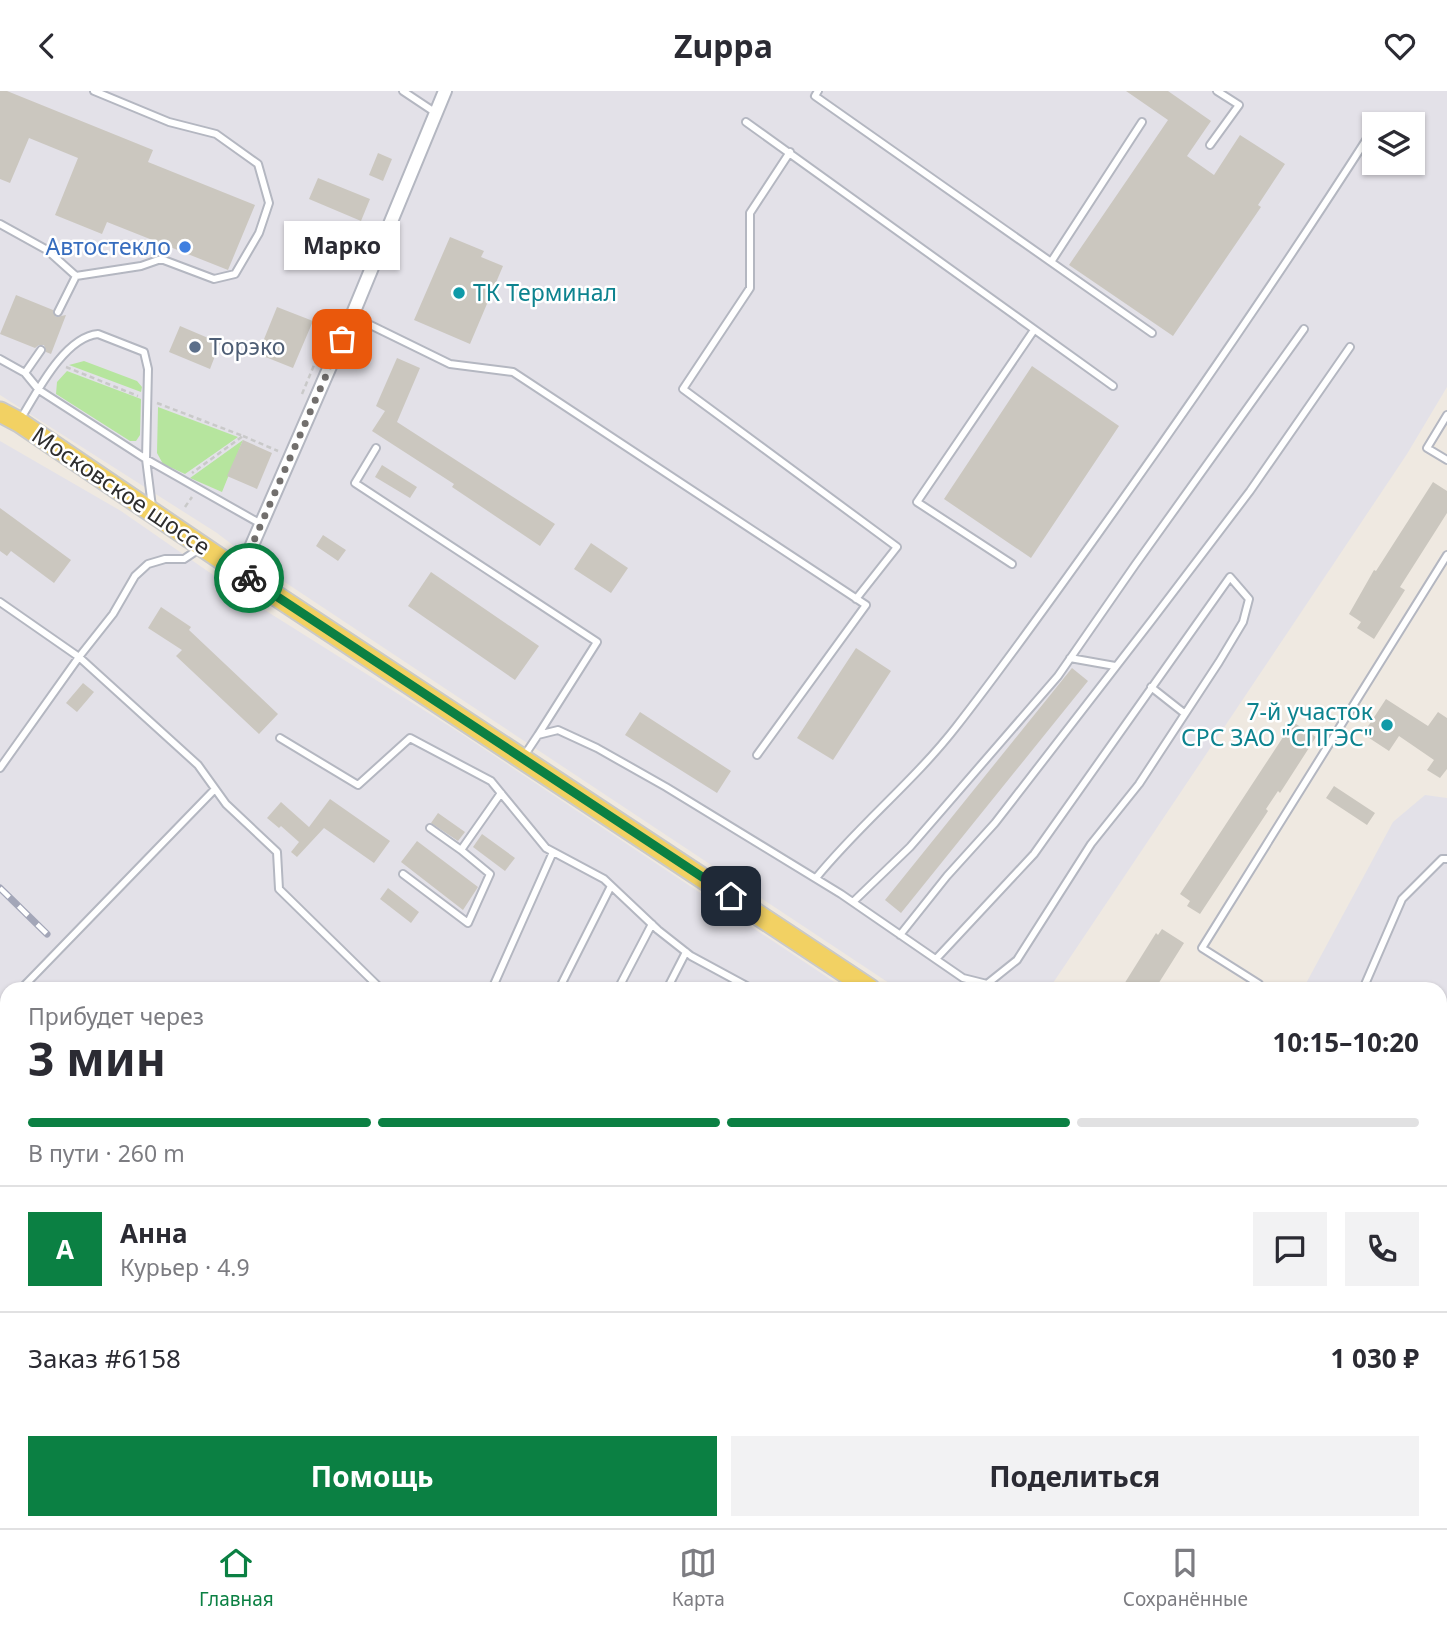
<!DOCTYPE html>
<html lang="ru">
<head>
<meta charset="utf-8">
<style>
	body { margin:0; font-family:"Noto Sans",sans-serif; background:#f2f2f3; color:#2b2b33; height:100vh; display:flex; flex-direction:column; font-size:26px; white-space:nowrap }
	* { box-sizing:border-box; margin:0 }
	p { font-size:23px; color:#7c7c81 }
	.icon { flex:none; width:38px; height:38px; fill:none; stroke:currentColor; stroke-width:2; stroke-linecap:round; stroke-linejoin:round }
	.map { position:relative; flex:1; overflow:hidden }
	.drawer { position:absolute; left:0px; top:891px; width:1447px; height:548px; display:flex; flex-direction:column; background:#fff; border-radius:21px 21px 0 0; box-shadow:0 2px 5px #0004 }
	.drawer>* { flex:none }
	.fabs { position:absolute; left:1362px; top:21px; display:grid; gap:14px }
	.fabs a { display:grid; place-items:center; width:63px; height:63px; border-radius:0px; background:#fff; box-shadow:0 2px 5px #0004; font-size:35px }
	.pin { position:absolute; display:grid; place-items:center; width:60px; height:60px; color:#fff; margin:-30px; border-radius:14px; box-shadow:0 4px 10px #0006 }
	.courier { position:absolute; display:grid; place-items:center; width:70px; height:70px; margin:-35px; border:5px solid #0b8043; border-radius:50%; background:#fff; color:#222; box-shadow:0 2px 9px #0007 }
	.bubble { position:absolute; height:49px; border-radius:0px; background:#fff; box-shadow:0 2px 5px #0004; font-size:23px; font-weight:700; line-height:49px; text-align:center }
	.summary em { font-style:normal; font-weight:700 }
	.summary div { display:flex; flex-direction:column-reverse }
	.summary { display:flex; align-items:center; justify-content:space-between; height:119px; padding:0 28px }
	h1 { font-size:46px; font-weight:700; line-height:52px }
	.bar { display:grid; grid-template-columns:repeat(4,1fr); gap:10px 7px; align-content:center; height:84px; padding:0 28px }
	.bar i { height:9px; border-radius:5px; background:#e1e1e2 }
	.bar .active { background:#0b8043 }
	.bar p { grid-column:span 4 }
	.line { display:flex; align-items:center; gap:18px; padding:0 28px; border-top:2px solid #e1e1e2 }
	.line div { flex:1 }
	.round { display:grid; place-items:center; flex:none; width:74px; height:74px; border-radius:0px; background:#f2f2f3 }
	.primary-button { display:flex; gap:14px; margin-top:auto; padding:14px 28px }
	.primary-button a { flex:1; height:80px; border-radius:0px; background:#0b8043; color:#fff; font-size:28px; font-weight:700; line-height:80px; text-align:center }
	.primary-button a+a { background:#f2f2f3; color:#2b2b33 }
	header { display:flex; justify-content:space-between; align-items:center; height:91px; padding:0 28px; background:#fff; font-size:32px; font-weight:700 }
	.menu { display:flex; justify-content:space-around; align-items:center; height:98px; border-top:2px solid #e1e1e2; background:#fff; font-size:19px; color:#7c7c81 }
	.menu a { display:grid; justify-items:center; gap:4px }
	.menu .active { color:#0b8043 }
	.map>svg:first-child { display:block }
</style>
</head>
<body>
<header><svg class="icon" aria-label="back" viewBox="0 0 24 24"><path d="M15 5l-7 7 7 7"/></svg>Zuppa<svg class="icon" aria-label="heart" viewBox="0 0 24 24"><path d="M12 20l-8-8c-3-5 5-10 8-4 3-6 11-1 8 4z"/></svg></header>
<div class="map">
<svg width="1447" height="1437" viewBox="0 0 1447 1437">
	<rect width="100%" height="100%" fill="#efe9e1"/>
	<path fill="#e3e1e8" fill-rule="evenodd" d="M 0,0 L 1447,0 L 1447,296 L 1407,363 L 1049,898 L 898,898 L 259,474 L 217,442 L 0,304 ZM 1374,33 L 1412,33 L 1412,72 L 1374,72 Z
		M 0,350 L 121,420 L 252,511 L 457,640 L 845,898 L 7,898 L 7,1432 L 584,1432 L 579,1437 L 0,1437 Z
		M 1425,704 L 1447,707 L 1447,1233 L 1440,1229 L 1440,898 L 1303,898 L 1393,731 Z"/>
	<path fill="#b6e59e" d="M 84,270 L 137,290 L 142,296 L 141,301 L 69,274 Z
		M 67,280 L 141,308 L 140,344 L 136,350 L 130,350 L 56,303 L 57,291 Z
		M 158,316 L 238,346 L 185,383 L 163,373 L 157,362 Z
		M 243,349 L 222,401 L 190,387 Z"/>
	<path fill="#cbc7bf" d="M 0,0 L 7,0 L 153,59 L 148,71 L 255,114 L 228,179 L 107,131 L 102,143 L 55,124 L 78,67 L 29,47 L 10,92 L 0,88 Z
		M 1126,0 L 1168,0 L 1211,30 L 1187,65 L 1214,84 L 1240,44 L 1285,73 L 1258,114 L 1261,116 L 1173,245 L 1069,174 L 1168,29 Z
		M 378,62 L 392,68 L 383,90 L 369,84 Z
		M 318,87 L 370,108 L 361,130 L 309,108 Z
		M 450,146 L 484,160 L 481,166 L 503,175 L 470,253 L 414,229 Z
		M 16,204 L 53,219 L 56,226 L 66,224 L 51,263 L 46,261 L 44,254 L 39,254 L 35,257 L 0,243 Z
		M 277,216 L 313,230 L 293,277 L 258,263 Z
		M 180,235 L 220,252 L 210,278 L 169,261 Z
		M 397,267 L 420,277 L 397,331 L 555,433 L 540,455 L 452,396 L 454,393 L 372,340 L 385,320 L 376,315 Z
		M 1032,275 L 1119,335 L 1031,467 L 944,408 Z
		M 243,349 L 272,362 L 257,398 L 227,385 Z
		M 382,374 L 417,396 L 410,407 L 375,386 Z
		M 1433,391 L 1447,400 L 1447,422 L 1400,496 L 1405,499 L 1374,548 L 1357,537 L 1361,531 L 1349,523 L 1374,479 L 1376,480 Z
		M 0,417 L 71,469 L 54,492 L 11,460 L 7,465 L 0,460 Z
		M 323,444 L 346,459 L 338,470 L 316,455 Z
		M 591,452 L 628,477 L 611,502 L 574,478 Z
		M 431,481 L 539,555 L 515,589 L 408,515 Z
		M 161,516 L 191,536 L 189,539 L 278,623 L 259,643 L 176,565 L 182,559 L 148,537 Z
		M 856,557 L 891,580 L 833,669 L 797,647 Z
		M 1072,577 L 1088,590 L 901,822 L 885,809 Z
		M 83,592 L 94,601 L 77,621 L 66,612 Z
		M 1386,608 L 1428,635 L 1438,621 L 1447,627 L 1447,678 L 1440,687 L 1427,679 L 1434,669 L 1399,645 L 1389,660 L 1363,643 Z
		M 640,621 L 731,680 L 717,702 L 625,644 Z
		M 1293,631 L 1316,646 L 1280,702 L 1278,700 L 1266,718 L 1268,720 L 1200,823 L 1187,815 L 1190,810 L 1180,803 Z
		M 1334,695 L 1375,722 L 1367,734 L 1326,707 Z
		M 330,708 L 390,750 L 374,772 L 324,737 L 297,766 L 291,761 L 299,751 L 281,735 L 279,737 L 267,727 L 281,711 L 309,736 Z
		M 438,722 L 465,741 L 458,750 L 431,732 Z
		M 482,743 L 515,767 L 505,780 L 473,756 Z
		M 417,750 L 478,796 L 463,819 L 401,771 Z
		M 388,797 L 419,821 L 411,832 L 380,808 Z
		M 1162,838 L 1184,852 L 1155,898 L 1121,898 L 1156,842 L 1158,844 Z"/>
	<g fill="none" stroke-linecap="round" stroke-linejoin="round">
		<defs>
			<path id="lane" d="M 403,0 L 436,22
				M 818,0 L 815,5 L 1152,242
				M 746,31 L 1113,295
				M 1210,54 L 1239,14 L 1217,0
				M 790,61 L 750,122 L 750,197 L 683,298 L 897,456 L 856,508
				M 0,133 L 47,159 L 76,185
				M 1051,171 L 1142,31
				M 76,185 L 141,175 L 161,168 L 214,188 L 235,183 L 259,142 L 269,112 L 258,73 L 216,43 L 169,31 L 94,0
				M 58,221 L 76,185
				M 352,225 L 450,273 L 513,281 L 866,514 L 757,664
				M 0,268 L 25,282 L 39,299 L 146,368 L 261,433
				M 25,282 L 41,259
				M 1447,324 L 1427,357 L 1447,369
				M 20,329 C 36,303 64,246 98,243 L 144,261 L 148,278 L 146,368 L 152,416
				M 376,357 L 355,392 L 597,551 L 538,644
				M 1012,473 L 917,411 L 1034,239
				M 0,511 L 79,566 L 113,523 L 135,485 L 148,473 L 165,468 L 184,468 L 199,458
				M 1070,567 L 1115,575
				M 1151,596 L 1184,622
				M 280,647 L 358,694 L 410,647 L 491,690 L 546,757 L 604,788 L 658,839 L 691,865 L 752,898
				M 524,665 L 538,644 L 558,639 L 597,657 L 666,696 L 841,803 L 963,887 L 987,893 L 1017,869 L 1091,753 L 1139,693 L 1219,571 L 1243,531 L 1249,508 L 1230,486 L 1034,763 L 936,868
				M 0,677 L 79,566 L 198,674 L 226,713 L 277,761 L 279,798 L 381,898
				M 461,759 L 501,702
				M 403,783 L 468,832 L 490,783 L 461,759 L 430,737
				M 816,787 C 859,734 914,690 956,636 C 1006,572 1053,506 1100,440 C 1192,311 1282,180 1368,46
				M 853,811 L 910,756 L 1058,585 L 1135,474 L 1304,238
				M 900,844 L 947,785 L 995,732 L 1152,529 L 1250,400 L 1350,256
				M 21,898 L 215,698
				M 492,898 L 553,761
				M 559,898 L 611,795
				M 618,898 L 652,833
				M 667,898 L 686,861
				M 1256,898 L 1259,893 L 1202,857 L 1447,464
				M 1363,898 L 1402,808 L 1442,768 L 1447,768
				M 0,918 L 7,912
				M 1440,966 L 1447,967
				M 0,1120 L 7,1114
				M 1440,1153 L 1447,1138
				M 1440,1218 L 1447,1222
				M 1014,1432 L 1022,1437
				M 1358,1432 L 1366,1437
				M 689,1437 L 694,1432
				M 1124,1437 L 1127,1432"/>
			<path id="street" d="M 237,479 L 249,461 L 352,225 L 445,0
				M 590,1437 L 593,1432"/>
			<path id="primary" d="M 0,321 L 19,331 L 237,479 L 870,898
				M 1440,1275 L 1447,1279"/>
		</defs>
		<use href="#lane" stroke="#b4b7c1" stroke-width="10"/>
		<use href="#street" stroke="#b4b7c1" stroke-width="16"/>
		<use href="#primary" stroke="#c9c9c9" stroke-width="23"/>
		<path stroke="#c9c9c9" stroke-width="2.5" stroke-dasharray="5 3.5" stroke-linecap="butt" d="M 66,276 L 138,305
			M 302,303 L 317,267
			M 157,312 L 243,345 L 192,382
			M 243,345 L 278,360
			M 185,416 L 192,406"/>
		<use href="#lane" stroke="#fff" stroke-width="6"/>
		<use href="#street" stroke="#fff" stroke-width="12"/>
		<use href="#primary" stroke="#f2d163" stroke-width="19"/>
		<defs>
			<path id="rail" d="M 0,797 L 47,843"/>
		</defs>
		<use href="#rail" stroke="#a3a6b8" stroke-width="7"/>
		<use href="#rail" stroke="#fff" stroke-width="4.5" stroke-dasharray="13" stroke-linecap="butt"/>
	</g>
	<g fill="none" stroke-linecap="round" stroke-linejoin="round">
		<path stroke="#726f6d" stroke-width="7" stroke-dasharray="0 12.6" d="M 249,487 L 237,479 L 249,461 L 342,248"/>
		<path stroke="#0b8043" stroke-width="9" d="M 249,487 L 731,805"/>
	</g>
	<circle fill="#3f7fe0" stroke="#fff" stroke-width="2.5" cx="185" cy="156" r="7"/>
	<g fill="#0f9aa8" stroke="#fff" stroke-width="2.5">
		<circle cx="459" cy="202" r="7"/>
		<circle cx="1387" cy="634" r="7"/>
	</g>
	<circle fill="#5c6f8a" stroke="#fff" stroke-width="2.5" cx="195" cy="256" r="7"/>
	<g text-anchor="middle" stroke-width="5" stroke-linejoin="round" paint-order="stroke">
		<g font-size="23" fill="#366cbe" stroke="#fff" text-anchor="end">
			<text x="171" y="164">Автостекло</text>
		</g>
		<g font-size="23" fill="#0d838f" stroke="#fff" text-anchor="start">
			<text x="473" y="210">ТК Терминал</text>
			<text x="1373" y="629" text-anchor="end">7-й участок<tspan x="1373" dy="26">СРС ЗАО "СПГЭС"</tspan></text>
		</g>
		<g font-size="23" fill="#4e5e75" stroke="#fff" text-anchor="start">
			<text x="209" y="264">Торэко</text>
		</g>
		<g font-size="23" fill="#2e2e2e" stroke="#fff">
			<text transform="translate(121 400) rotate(34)" y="8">Московское шоссе</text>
		</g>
	</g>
</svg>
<div class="fabs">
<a><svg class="icon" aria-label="layers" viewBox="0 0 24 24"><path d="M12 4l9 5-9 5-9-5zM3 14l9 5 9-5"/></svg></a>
</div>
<div class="pin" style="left:342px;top:248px;background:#ea580c"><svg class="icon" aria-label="bag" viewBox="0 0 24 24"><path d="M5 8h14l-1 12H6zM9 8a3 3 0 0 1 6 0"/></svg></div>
<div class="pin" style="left:731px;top:805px;background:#1f2937"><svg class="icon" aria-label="home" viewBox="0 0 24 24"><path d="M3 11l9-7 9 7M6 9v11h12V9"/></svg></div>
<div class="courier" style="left:249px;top:487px"><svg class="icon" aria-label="bike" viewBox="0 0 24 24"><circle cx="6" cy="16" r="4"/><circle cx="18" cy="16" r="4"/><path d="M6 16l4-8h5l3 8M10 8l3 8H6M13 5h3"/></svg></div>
<div class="bubble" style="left:284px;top:130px;width:116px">Марко</div>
<section class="drawer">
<div class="summary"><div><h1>3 мин</h1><p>Прибудет через</p></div><em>10:15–10:20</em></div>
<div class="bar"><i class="active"></i><i class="active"></i><i class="active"></i><i></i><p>В пути · 260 m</p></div>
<div class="line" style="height:126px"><b class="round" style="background:#0b8043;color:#fff">А</b><div><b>Анна</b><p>Курьер · 4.9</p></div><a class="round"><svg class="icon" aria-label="chat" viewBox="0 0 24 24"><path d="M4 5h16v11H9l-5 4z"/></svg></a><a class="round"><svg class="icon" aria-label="phone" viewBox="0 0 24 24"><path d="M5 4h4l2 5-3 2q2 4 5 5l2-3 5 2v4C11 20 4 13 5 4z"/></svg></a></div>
<div class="line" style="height:91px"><div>Заказ #6158</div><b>1 030 ₽</b></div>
<div class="primary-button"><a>Помощь</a><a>Поделиться</a></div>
</section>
</div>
<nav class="menu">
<a class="active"><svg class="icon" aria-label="home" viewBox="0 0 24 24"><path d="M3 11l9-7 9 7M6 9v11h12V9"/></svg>Главная</a>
<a><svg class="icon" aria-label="map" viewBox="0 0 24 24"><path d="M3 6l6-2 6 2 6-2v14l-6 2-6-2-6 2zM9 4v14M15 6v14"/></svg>Карта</a>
<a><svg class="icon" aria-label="saved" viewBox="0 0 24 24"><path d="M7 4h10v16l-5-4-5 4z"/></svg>Сохранённые</a>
</nav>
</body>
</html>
